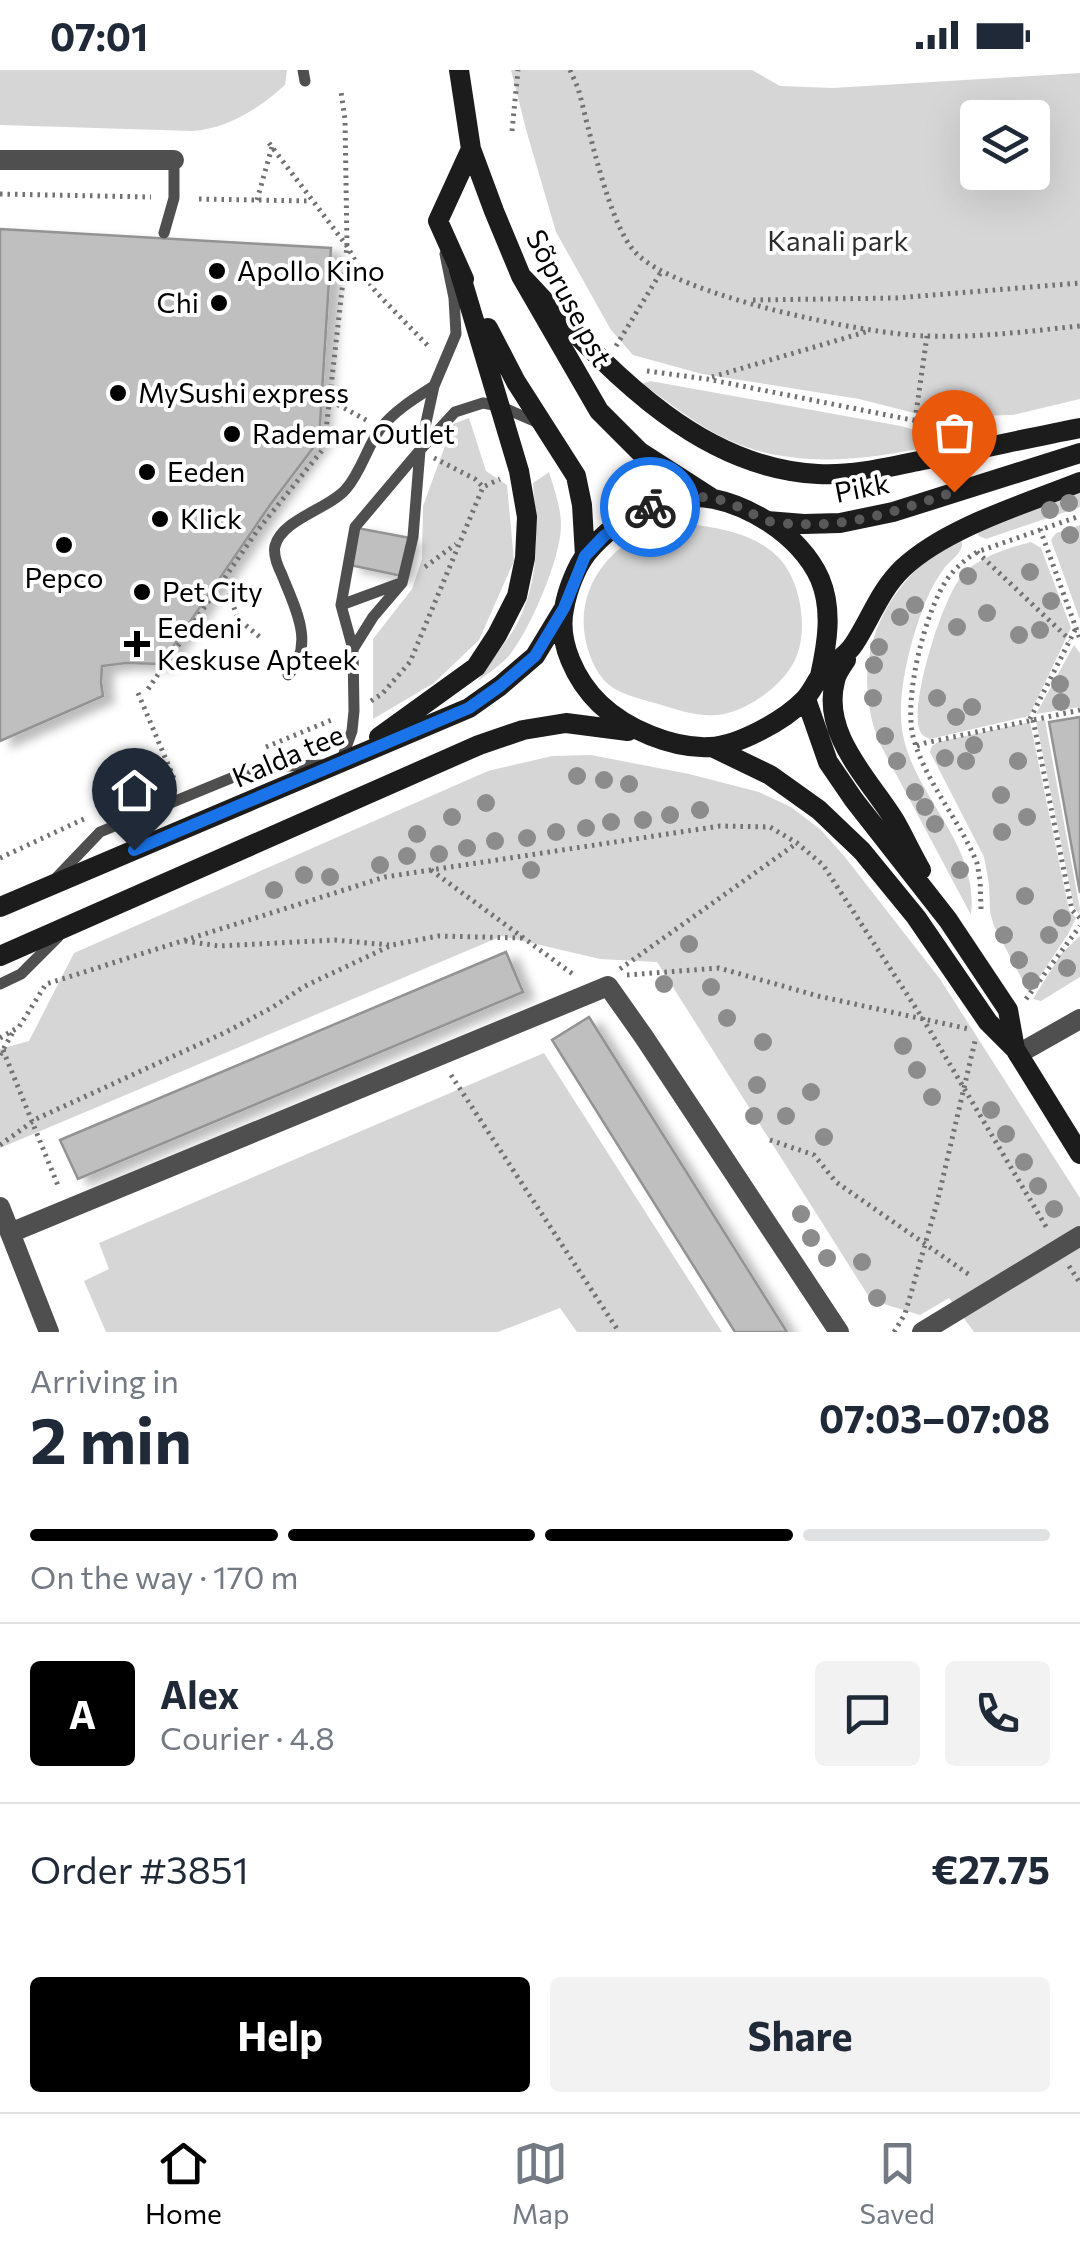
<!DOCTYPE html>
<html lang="en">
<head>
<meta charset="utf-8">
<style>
	body { margin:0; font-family:Commissioner,sans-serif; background:#f2f2f3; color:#1f2937; height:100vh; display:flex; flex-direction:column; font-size:38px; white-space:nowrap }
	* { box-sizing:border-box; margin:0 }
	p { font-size:32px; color:#747a83 }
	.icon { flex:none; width:55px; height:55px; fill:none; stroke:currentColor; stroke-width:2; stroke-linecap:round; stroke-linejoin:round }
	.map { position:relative; height:1262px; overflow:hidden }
	.side { display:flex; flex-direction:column; background:#fff; flex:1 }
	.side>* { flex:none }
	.tools { position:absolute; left:960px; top:30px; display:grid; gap:20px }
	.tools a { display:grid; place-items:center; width:90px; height:90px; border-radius:10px; background:#fff; box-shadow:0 10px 40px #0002; font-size:50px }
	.pin { position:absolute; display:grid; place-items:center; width:85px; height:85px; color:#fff; margin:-102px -42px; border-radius:50% 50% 50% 0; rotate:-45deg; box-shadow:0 0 10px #0007 }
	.pin .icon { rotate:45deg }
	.courier { position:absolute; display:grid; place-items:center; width:100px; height:100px; margin:-50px; border:8px solid #1a73e8; border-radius:50%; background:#fff; color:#222; box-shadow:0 2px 12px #0007 }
	.overview em { font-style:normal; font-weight:700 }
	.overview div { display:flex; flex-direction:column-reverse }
	.overview { display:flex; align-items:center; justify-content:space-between; height:170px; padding:0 30px }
	h1 { font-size:65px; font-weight:700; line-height:75px }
	.bar { display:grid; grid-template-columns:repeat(4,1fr); gap:15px 10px; align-content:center; height:120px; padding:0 30px }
	.bar i { height:12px; border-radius:8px; background:#e0e1e3 }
	.bar .active { background:#000 }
	.bar p { grid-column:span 4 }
	.line { display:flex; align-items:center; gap:25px; padding:0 30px; border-top:2px solid #e0e1e3 }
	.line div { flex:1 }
	.round { display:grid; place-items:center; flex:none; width:105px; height:105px; border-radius:10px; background:#f2f2f3 }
	.action { display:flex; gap:20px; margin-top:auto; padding:20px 30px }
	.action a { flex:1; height:115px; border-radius:10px; background:#000; color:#fff; font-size:40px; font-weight:700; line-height:115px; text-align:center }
	.action a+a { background:#f2f2f3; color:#1f2937 }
	.status { display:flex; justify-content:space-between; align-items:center; height:70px; padding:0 50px; background:#fff; direction:ltr }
	.status svg { height:28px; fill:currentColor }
	.menu { display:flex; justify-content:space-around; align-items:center; height:140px; border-top:2px solid #e0e1e3; background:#fff; font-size:28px; color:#747a83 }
	.menu a { display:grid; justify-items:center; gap:5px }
	.menu .active { color:#000 }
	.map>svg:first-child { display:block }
</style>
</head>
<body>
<div class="status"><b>07:01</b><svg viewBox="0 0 49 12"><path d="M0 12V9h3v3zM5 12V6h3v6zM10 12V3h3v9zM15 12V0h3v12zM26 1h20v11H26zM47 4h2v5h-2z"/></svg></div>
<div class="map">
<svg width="1080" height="1262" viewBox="0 0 1080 1262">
	<defs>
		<filter id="shadow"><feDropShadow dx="11" dy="6" stdDeviation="5" flood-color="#0004"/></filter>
	</defs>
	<rect width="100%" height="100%" fill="#fff"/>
	<path fill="#d6d6d6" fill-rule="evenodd" d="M 0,0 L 287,0 L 285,15 C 260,38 227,59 192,61 L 0,55 Z
		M 511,0 L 752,0 L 780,16 L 833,18 L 1080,3 L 1080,329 L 1013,345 L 930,347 L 859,329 L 702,304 L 633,285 L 611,260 L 556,162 L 527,63 ZM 978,48 L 1032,48 L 1032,102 L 978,102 Z
		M 650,311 L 901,356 C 916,360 925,363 932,376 C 867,390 797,399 733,372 C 699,358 672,334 642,314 Z
		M 469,348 L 486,401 L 507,415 L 514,491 L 479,570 L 434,613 L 373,649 L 373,569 L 412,519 L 422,489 L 423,436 L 453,354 Z
		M 549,402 C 554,418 561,438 561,455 C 561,488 530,560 509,586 C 501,595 488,603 478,611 C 490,590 507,573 518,552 C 541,505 537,462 533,413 Z
		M 1080,421 L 1080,437 L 986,469 L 979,466 L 977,463 Z
		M 689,454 C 720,458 757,464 780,489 C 801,513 809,560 795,590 C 783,615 751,638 724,644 C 703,648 685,642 665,636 C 649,631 620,625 608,614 C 595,603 588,583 585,567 C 576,518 611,471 659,459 C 669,456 679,455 689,454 Z
		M 1080,455 L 1080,550 L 1051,470 L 1056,463 Z
		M 961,469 C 962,471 962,474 962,476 C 960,485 948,492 943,500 C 934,512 927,527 922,541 C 911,570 900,614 901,646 C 902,719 980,767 971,845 L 880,674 C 854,612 868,548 916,500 C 929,487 946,478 961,469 Z
		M 1031,472 L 1041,478 L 1071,558 L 1029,646 L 930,669 C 924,666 921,666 919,658 C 911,630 942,530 961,507 C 976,488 1008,478 1031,472 Z
		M 1074,575 L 1080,583 L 1080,637 L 1036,644 Z
		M 1045,650 L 1080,839 L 1079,844 L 1074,837 L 1036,651 Z
		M 1030,652 L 1069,840 L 1076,848 L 1068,864 L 1029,923 L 994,856 L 990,842 L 989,814 L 984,787 L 930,682 L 932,676 L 938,672 Z
		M 591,685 L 689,704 L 759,722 L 791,737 L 821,760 L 845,787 L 940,909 L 1080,1128 L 1080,1262 L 974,1262 L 949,1228 L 920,1245 L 871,1230 L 657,892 L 600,889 L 502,866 L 0,1078 L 0,979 L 29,971 L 74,883 L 488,701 L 552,686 Z
		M 1080,866 L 1080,907 L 1041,931 L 1033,929 L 1061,884 Z
		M 544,983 L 722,1262 L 577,1262 L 560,1238 L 498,1262 L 106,1262 L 84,1211 L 109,1199 L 99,1173 Z"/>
	<path fill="#bfbfbf" stroke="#939393" stroke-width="2.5" filter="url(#shadow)" d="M 0,159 L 331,178 L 319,370 L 270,435 L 161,594 L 126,593 L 102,596 L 101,612 L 103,626 L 0,671 Z
		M 357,458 L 410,468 L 402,506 L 350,495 Z
		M 1080,647 L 1080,823 L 1049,652 Z
		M 506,882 L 523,922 L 78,1109 L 60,1070 Z
		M 589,947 L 787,1262 L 735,1262 L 552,970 Z"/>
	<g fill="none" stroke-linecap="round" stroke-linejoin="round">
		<path stroke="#717171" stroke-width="5" stroke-dasharray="2.5 5" stroke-linecap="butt" d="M 570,0 L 578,18 C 589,58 609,156 636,183 C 675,225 867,265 927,266 C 978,268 1030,261 1080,256
			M 512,61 L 518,0
			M 269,73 L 347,176 L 362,203 L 376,222 L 430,278
			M 0,124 L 151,127
			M 199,129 L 311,131
			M 257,130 L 272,77
			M 753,230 L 896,228 L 1080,213
			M 616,276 L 661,202
			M 647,301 L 707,309 L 937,355
			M 712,307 L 869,261
			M 331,331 L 368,351
			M 915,350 L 927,266
			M 434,388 L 475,409 L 483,417
			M 1040,459 L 1080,569
			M 977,482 L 1070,570
			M 425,497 L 456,474
			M 224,509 L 238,549 L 261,568
			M 148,619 L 257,461 L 324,378 L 347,176 L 345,49 L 341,22
			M 138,623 L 175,711
			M 371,631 L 382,624 L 410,592 L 483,417 L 500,409
			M 1030,649 L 1076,558
			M 1033,650 L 1072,840 L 1080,848
			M 917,676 L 925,673 L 1080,640
			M 266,677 L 334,649
			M 0,788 L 88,747
			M 431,800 L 574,905
			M 981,839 L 980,810 L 977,793 C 960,751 927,714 914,670 C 902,632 925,540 948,508 C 956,497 966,489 977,482 L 1080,446
			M 185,871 L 219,876 L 335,870 L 389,875
			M 620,899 L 797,773
			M 627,905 L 719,898 L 818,926 L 969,959
			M 1026,929 L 1080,856
			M 0,968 L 19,957 L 46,914 L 385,807 L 720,756 L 770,757 L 797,773 L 823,795 L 923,949 L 1048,1160
			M 3,980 L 59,1118
			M 0,985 L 13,962
			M 451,1005 L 619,1262
			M 770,1070 L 814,1085 L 836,1112 L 971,1206
			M 0,1075 L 36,1049 L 226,962 L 273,937 L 305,916 L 392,875 L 438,866 L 522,868
			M 1069,1196 L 1080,1213
			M 894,1262 L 905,1244 L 937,1133 L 975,971"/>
		<path stroke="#4f4f4f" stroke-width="11" d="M 303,0 L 305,11
			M 164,163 L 174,128 L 174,90
			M 341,535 L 398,514
			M 353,579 L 373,547 L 402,513 L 413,467 L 420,380 L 455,342 L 483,333 L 499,336 L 541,354
			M 288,605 C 316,575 295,538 282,505 C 278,497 273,485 275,476 C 282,449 329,439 346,419 C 361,402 367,377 380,359 C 394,341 415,328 434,316
			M 342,689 L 352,661 L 354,641 L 353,579 L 341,535 L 355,457 L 420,380 L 434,316 L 456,264 L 454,228 L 445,184
			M 57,807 L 100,762 L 258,697 L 321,695
			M 0,914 L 21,904 L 58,867"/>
		<path stroke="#4f4f4f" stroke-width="20" d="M 0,90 L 174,90
			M 1018,984 L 1080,949
			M 0,1137 L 49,1262
			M 10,1163 L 608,916 L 644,967 L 839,1262
			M 922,1262 L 1080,1166"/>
		<path stroke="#1c1c1c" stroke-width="20" d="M 459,0 L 471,79 L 494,141 L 521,206 L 599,341 L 640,382 L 710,427
			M 521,206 C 602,291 692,398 818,404 C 853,406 889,397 923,390 C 976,380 1028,368 1080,358
			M 464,209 L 438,151 L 471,79
			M 488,258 L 516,312 L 576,406 L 582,435 L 585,486
			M 767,451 L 804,454 L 840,453 L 893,442 L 1080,383
			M 846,590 C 842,596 836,604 835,611 C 821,665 870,710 895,751 C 904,767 912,784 921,800
			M 820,606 C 827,574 833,540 820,509 C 810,486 790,466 770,453 C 753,442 734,433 714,429 C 668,419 616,448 587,483 C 576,497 567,521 564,539 C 557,572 576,611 600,634 C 626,659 673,679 710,677 C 738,676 785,650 804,630 C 811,623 815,613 821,605 C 831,594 846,587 854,574 C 871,548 880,520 903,498 C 947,457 1025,434 1080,412
			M 806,629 L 828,692 L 854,730 L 948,850 L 1008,940 L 1015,979
			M 379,667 L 476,597 L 497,565 L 517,526 L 525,488 L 527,447 L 519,401 L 459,200
			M 712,677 L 770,705 L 819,740 L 862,781 L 916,847 L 988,952 L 1015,979 L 1080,1084
			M 0,837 L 469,638 L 500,616 L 535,586 L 563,540
			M 0,886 L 479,675 L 523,660 L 566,653 L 628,661"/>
	</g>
	<g fill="#8c8c8c">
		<circle cx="1069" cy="433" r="9"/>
		<circle cx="1050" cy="440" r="9"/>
		<circle cx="1070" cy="465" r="9"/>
		<circle cx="1030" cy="502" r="9"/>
		<circle cx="968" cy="506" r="9"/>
		<circle cx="1051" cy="531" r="9"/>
		<circle cx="915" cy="535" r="9"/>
		<circle cx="987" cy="543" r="9"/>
		<circle cx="900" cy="547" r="9"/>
		<circle cx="957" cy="557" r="9"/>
		<circle cx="1040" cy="560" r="9"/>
		<circle cx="1019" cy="565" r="9"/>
		<circle cx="879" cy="577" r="9"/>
		<circle cx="874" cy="595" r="9"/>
		<circle cx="1060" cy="614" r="9"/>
		<circle cx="873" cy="628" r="9"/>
		<circle cx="937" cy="628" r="9"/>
		<circle cx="1061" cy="632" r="9"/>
		<circle cx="972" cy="637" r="9"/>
		<circle cx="956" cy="647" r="9"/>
		<circle cx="885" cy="666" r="9"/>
		<circle cx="974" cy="675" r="9"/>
		<circle cx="945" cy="688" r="9"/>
		<circle cx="897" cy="691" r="9"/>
		<circle cx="966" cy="691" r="9"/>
		<circle cx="1018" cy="691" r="9"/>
		<circle cx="577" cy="706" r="9"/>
		<circle cx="604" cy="710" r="9"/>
		<circle cx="629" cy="714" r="9"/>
		<circle cx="915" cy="722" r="9"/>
		<circle cx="1001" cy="725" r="9"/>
		<circle cx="486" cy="733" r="9"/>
		<circle cx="925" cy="737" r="9"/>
		<circle cx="700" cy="740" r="9"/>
		<circle cx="670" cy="745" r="9"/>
		<circle cx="452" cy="747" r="9"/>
		<circle cx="1027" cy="747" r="9"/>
		<circle cx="643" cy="750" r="9"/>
		<circle cx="611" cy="752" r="9"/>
		<circle cx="935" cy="754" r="9"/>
		<circle cx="586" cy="758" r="9"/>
		<circle cx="556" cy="762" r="9"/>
		<circle cx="1002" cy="762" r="9"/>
		<circle cx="417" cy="764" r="9"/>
		<circle cx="527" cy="768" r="9"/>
		<circle cx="495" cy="771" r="9"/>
		<circle cx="467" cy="778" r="9"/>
		<circle cx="439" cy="784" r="9"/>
		<circle cx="407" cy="786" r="9"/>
		<circle cx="380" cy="795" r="9"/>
		<circle cx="531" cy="800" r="9"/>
		<circle cx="960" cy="800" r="9"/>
		<circle cx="304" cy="805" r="9"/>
		<circle cx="330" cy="807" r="9"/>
		<circle cx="274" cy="820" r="9"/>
		<circle cx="1025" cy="826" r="9"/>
		<circle cx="1062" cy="848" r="9"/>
		<circle cx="1004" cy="865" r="9"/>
		<circle cx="1049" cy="865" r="9"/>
		<circle cx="689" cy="874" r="9"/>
		<circle cx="1019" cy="890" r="9"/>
		<circle cx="1067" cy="898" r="9"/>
		<circle cx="1031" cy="911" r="9"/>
		<circle cx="664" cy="914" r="9"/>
		<circle cx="711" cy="917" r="9"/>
		<circle cx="727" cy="948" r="9"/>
		<circle cx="763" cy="972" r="9"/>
		<circle cx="903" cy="976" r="9"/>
		<circle cx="917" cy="1000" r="9"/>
		<circle cx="757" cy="1015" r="9"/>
		<circle cx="811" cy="1022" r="9"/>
		<circle cx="932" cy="1027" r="9"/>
		<circle cx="991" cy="1040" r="9"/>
		<circle cx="754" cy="1046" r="9"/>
		<circle cx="786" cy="1046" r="9"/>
		<circle cx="1006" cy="1064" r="9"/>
		<circle cx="824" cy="1067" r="9"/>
		<circle cx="1024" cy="1092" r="9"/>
		<circle cx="1038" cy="1116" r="9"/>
		<circle cx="1054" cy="1139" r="9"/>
		<circle cx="801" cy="1144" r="9"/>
		<circle cx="811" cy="1168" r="9"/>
		<circle cx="827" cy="1188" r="9"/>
		<circle cx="862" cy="1192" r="9"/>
		<circle cx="877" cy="1228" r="9"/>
	</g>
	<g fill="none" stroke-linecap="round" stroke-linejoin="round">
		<path stroke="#595959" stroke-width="10" stroke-dasharray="0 18" d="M 650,437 C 669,430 691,425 712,428 C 730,431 746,441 763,449 C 774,454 789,454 801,454 C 854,457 905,438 954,422"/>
		<path stroke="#1a73e8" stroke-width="12" d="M 134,780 L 469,638 L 500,616 L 535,586 L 564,538 L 585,486 L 604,466 L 630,447 L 650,437"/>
	</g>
	<g fill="#000" stroke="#fff" stroke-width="4">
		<circle cx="217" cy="201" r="10"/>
		<circle cx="219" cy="233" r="10"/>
		<circle cx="118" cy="323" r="10"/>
		<circle cx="232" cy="364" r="10"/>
		<circle cx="147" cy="402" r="10"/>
		<circle cx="160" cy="449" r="10"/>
		<circle cx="64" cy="475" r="10"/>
		<circle cx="142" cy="522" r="10"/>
		<path d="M132 559h10v10h10v10h-10v10h-10v-10h-10v-10h10z"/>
	</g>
	<g text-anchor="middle" stroke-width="8" stroke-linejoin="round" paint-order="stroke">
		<g font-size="28" fill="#2d2d2d" stroke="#fff">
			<text x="838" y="181">Kanali park</text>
		</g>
		<g font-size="28" fill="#000" stroke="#fff" text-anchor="start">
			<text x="237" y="211">Apollo Kino</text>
			<text x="199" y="243" text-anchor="end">Chi</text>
			<text x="138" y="333">MySushi express</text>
			<text x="252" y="374">Rademar Outlet</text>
			<text x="167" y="412">Eeden</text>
			<text x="180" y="459">Klick</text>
			<text x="64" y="518" text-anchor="middle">Pepco</text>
			<text x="162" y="532">Pet City</text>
			<text x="157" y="568">Eedeni<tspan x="157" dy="32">Keskuse Apteek</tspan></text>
		</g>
		<g font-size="28" fill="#000" stroke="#fff">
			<text transform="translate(569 228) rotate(62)" y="10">Sõpruse pst</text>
			<text transform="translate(862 418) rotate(-11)" y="10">Pikk</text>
			<text transform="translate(288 686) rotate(-23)" y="10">Kalda tee</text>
		</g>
	</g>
</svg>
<div class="tools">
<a><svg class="icon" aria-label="layers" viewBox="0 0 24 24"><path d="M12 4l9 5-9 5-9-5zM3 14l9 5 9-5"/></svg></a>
</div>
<div class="pin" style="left:954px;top:422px;background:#ea580c"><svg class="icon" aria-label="bag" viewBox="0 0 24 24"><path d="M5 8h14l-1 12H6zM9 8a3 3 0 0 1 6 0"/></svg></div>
<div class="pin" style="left:134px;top:780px;background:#1f2937"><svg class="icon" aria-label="home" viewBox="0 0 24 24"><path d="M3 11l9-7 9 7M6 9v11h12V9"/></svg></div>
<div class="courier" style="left:650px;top:437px"><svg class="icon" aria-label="bike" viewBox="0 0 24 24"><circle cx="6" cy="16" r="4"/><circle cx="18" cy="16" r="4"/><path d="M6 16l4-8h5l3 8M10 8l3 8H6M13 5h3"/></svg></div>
</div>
<section class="side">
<div class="overview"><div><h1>2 min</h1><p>Arriving in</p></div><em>07:03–07:08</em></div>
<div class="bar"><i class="active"></i><i class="active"></i><i class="active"></i><i></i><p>On the way · 170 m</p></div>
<div class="line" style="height:180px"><b class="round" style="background:#000;color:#fff">A</b><div><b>Alex</b><p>Courier · 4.8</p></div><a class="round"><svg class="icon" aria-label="chat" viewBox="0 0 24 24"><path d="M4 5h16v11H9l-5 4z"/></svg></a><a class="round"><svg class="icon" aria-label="phone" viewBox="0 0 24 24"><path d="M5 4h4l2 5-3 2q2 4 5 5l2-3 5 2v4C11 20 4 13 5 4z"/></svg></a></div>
<div class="line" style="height:130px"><div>Order #3851</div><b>€27.75</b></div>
<div class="action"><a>Help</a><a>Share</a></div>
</section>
<nav class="menu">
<a class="active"><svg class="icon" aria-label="home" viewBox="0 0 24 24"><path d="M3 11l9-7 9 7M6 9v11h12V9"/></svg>Home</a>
<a><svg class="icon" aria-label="map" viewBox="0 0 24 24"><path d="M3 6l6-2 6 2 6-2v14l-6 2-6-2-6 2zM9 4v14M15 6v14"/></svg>Map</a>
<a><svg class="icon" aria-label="saved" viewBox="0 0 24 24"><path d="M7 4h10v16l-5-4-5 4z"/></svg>Saved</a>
</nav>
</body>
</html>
